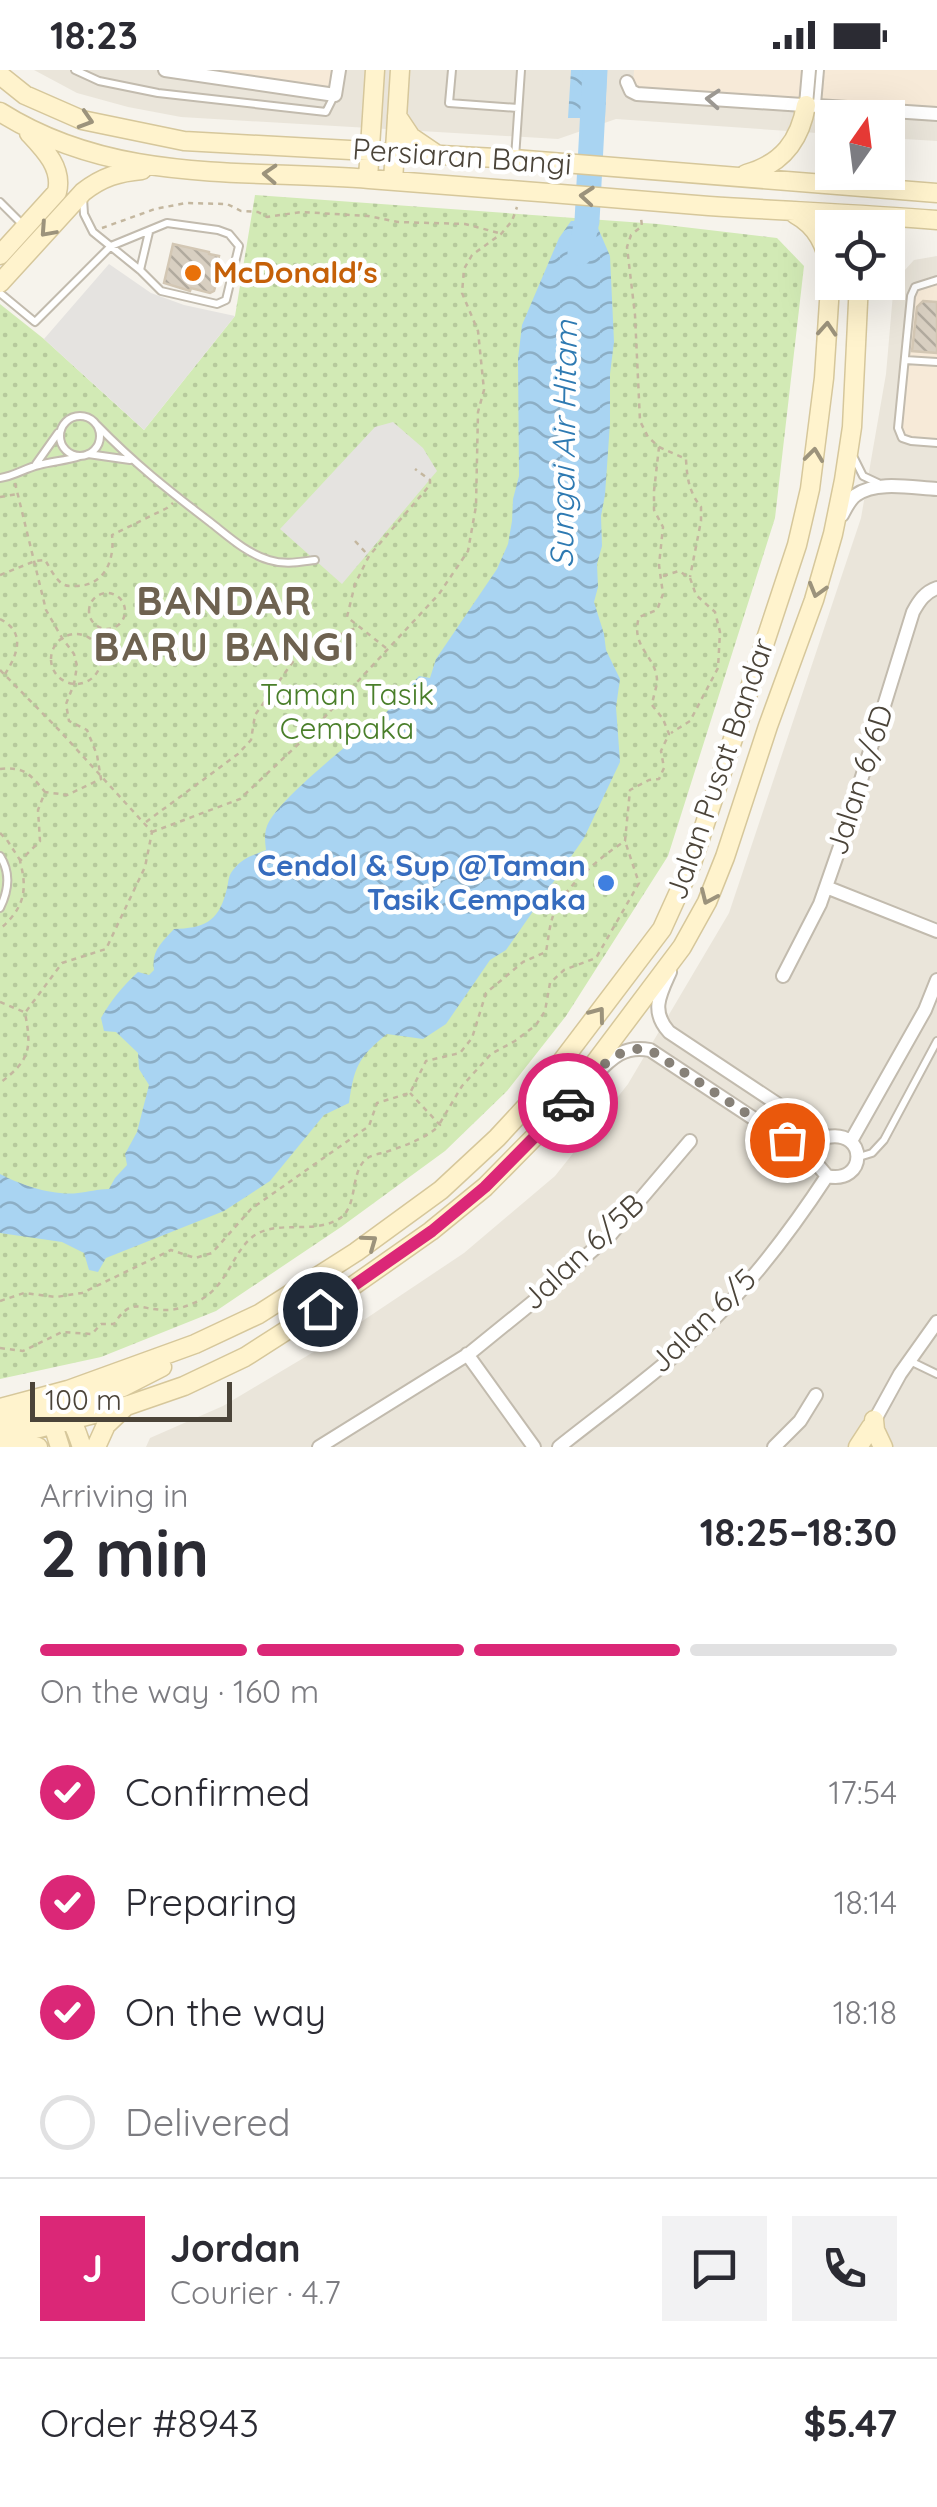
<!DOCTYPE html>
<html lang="en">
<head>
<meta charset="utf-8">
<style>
	body { margin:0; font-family:Quicksand,sans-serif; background:#f2f2f3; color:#2b2b33; height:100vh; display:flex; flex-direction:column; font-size:38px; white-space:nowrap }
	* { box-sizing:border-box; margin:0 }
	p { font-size:32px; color:#7c7c81 }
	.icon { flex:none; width:55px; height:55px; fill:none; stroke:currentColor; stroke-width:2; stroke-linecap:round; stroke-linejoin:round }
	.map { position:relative; height:1377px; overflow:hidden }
	.sheet { display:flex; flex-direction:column; background:#fff; flex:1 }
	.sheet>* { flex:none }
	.needle { width:65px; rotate:14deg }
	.controls { position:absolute; left:815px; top:30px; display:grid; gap:20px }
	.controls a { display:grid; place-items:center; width:90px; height:90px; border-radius:0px; background:#fff; box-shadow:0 10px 40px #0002; font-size:50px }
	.scale { position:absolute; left:30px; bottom:25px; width:202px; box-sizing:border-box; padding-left:10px; border:5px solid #4b4439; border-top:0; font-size:28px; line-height:35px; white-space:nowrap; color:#4b4439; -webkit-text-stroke:8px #fff; paint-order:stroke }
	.pin { position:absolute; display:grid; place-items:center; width:85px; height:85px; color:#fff; margin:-42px; border:5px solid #fff; border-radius:50%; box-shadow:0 2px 10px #0007 }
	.courier { position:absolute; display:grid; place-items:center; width:100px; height:100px; margin:-50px; border:8px solid #db2777; border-radius:50%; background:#fff; color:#222; box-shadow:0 2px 12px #0007 }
	.summary em { font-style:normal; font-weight:800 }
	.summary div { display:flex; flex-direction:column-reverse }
	.summary { display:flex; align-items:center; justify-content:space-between; height:170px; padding:0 40px }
	h1 { font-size:65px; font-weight:800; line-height:75px }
	.bar { display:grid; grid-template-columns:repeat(4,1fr); gap:15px 10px; align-content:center; height:120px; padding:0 40px }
	.bar i { height:12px; border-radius:8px; background:#e1e1e2 }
	.bar .active { background:#db2777 }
	.bar p { grid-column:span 4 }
	.line { display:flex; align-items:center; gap:25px; padding:0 40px; border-top:2px solid #e1e1e2 }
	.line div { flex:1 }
	.round { display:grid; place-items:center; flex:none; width:105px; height:105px; border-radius:0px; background:#f2f2f3 }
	ol { padding:0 40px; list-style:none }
	li { display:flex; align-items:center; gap:30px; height:110px }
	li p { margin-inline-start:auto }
	li .icon { padding:10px; border-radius:50%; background:#db2777; color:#fff; stroke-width:4 }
	li:last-child { color:#7c7c81 }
	li i { width:55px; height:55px; border:5px solid #e1e1e2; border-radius:50% }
	.status { display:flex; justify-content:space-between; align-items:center; height:70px; padding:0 50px; background:#fff; direction:ltr }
	.status svg { height:28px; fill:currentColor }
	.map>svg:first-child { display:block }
</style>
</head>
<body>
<div class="status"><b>18:23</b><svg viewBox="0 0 49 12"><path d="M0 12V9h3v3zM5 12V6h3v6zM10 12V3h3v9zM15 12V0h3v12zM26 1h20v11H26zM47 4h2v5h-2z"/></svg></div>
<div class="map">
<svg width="937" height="1377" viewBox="0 0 937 1377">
	<defs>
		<pattern id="grass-dots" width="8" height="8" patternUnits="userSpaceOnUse" patternTransform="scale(2.5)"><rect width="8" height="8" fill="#d2eab5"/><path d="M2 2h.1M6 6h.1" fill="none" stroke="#b6ca9c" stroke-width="1.8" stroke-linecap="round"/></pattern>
		<pattern id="water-waves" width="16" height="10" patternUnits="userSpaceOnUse" patternTransform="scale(2.5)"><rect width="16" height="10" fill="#a9d4f2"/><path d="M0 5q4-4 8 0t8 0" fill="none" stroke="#8caec5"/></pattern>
		<pattern id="building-back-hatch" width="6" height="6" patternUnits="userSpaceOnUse" patternTransform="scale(2.5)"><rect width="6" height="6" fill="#d8cfc1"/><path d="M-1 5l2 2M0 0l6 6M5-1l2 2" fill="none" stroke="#b1aa9e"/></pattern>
	</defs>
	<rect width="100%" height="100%" fill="#f6f3ec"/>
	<path fill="#eae5da" d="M 34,0 L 937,0 L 937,71 L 888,68 L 888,48 L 832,48 L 832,64 L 616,49 L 558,69 L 181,47 L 128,37 L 77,23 Z
		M 937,186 L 937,1377 L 146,1377 L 150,1368 L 223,1336 L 337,1268 L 464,1183 L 555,1106 L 628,1014 L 729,843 L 861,448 L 886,304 L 894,212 L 914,190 Z"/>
	<path fill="#f7ead8" d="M 207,0 L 334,0 L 331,18 Z
		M 634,0 L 937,0 L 937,41 L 639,19 L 633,15 Z
		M 937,213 L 937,371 L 912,369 L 903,364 L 901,358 L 915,226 L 919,219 Z"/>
	<path fill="url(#grass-dots)" d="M 255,125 L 658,154 L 777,168 L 804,196 L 775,448 L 668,786 L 566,946 L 507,1021 L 445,1081 L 341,1157 L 216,1241 L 101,1287 L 0,1309 L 0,234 L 44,269 L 144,360 L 235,246 Z"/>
	<path fill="#e5e3e0" d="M 109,194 L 151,223 L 184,235 L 235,246 L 144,360 L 44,269 Z
		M 393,352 L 423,378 L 437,401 L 342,514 L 280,459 L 375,357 Z"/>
	<path fill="url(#water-waves)" d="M 571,0 L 607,0 L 605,48 L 568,48 Z
		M 571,151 L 587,151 L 598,158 L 610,186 L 614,272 L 610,304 L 610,353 L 605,425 L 601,446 L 602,476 L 597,494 L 598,517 L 594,532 L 604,564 L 606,580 L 620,609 L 616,637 L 620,692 L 584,768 L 506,880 L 490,890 L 446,954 L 423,969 L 387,964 C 358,987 354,998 349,1033 L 324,1045 L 270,1111 L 224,1141 L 106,1188 L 98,1202 L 89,1200 L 84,1183 L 62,1172 L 0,1163 L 0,1104 C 21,1115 53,1126 78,1123 C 88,1122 98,1119 109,1119 L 115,1108 L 127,1095 L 125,1084 L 137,1062 L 149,1015 L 139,999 L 138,983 L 116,962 L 104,961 L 101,948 C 111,930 123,916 138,902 L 149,905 L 154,900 C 151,881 162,872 174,859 C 203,858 218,853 226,822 C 229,814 227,807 233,800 C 243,787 252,786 266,780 C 265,772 264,764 267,756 C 277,731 341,681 364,661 L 373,657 L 419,606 L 430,608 L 436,589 L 497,499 L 508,474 L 512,451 L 513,429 L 519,406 L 518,289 L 522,255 L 559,168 Z"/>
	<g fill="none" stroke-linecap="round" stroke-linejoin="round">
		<path stroke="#a9d4f2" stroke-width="25" d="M 580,183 L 587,151 L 595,0"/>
	</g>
	<path fill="url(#building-back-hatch)" stroke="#d3c7b4" stroke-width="2.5" d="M 173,174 L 209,182 L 209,184 L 219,186 L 218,191 L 222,193 L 214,221 L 210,223 L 191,218 L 190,221 L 164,213 Z
		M 923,231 L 937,232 L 937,283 L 912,281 L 917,237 Z"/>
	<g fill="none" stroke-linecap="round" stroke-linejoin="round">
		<defs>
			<path id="lane" d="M 75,0 L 99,11 L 158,23 L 326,42 L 334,26
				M 452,0 L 449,33 L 518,38
				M 817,34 L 820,0
				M 515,88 L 521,0
				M 0,132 L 24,156
				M 140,200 L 149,162
				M 937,210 L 915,217 L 911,226 L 898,358 L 902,368 L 911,371 L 937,373
				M 0,223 L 35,252 L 111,176 L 167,153 L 218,160 L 229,164 L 239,176 L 226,230 L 217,234 L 161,221 L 140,200 L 93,162 L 84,144 L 83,128
				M 905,290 L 937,292
				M60 366a20 20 0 1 1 40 0a20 20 0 1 1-40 0Z
				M 97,355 C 134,393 168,420 210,452 C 228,466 246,483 269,490 C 285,495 299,492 315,490
				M 88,384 L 130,390
				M 854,388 L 863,406 L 878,413
				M 36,394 L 58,363
				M 0,408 C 15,406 25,398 39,395 C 53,391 66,391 80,386
				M 0,786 C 11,803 9,820 0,838
				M 859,1087 L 872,1083 L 884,1070 L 937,971
				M 910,1291 L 937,1304"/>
			<path id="street" d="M 165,0 L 335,25 L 339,0
				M 627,12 L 631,21 L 637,24 L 937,44
				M 806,35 L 809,0
				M 842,445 C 846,438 849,430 856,425 C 876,410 914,418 937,419
				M 826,817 L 937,861
				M 670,902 C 660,924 650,941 669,962 L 827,1067 C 868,1059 867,1115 827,1106 L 816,1093 C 813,1082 818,1074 827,1067
				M 783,906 L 820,834 L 844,765 L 913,542 C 919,531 925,522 937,518
				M 595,1005 C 612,987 625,975 650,980 L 815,1089
				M 851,1071 L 925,940 L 937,910
				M 467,1284 L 534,1377
				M 872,1355 L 900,1304 L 937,1252
				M 319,1377 L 470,1283 L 544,1223 L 611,1164 L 690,1071
				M 559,1377 C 603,1342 649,1309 691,1271 C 742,1225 789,1164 827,1106
				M 774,1377 L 800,1351 L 816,1325"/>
			<path id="secondary" d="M 0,5 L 25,25 L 82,50 L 184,71 L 514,89 L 937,123
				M 0,42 C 114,114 240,99 369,109 C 482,117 596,127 709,136 C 785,141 861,144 937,150
				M 397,46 L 411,67 L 436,84
				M 746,104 C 782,94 800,71 806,35
				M 368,108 L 375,0
				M 393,111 L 400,0
				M 795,144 C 817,156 826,175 830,200
				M 0,185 L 57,122 C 63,98 44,79 29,63
				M 0,213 L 83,122 C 102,107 119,102 142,100
				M 0,1338 L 68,1320 L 195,1274 L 259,1244 L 356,1182 L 441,1120 L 497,1068 L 534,1028 L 662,859 L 692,793 L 797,475 L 810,419 L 824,308 L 832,186
				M 0,1350 C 16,1347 54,1333 67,1346 C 75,1353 78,1367 82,1377
				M 874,1350 L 875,1360 L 883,1377
				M 0,1368 L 129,1335 L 184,1316 L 245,1287 L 320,1239 L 431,1161 L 485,1117 L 555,1046 L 682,877 L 707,832 L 725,787 L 768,656 L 814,530 L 833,464 L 844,410 L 852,357 L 859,212
				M 4,1372 L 29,1374 L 38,1377
				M 60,1377 L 53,1355 L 54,1350 L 62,1339 L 123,1317 L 162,1297
				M 96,1377 L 106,1355 L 124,1338
				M 858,1377 L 871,1357"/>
		</defs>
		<use href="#lane" stroke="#c2bbae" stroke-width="10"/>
		<use href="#street" stroke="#c2bbae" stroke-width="16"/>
		<use href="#secondary" stroke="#d6c79b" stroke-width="21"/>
		<path stroke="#c4b79f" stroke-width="2.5" stroke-dasharray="5 5" stroke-linecap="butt" d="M 102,158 L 155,139 L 186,133 L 227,134 L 241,141 L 258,142 L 267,147 L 301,142 L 368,146 L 398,152 L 465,154 L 499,163
			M 659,377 L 686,389 C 687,408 689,422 701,437 L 701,451 L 690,507
			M 15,413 L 46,540 L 62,568 L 74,584 L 77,596 L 74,614 L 66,634 L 69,651 L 87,660 L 97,685 L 101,709 L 67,725 L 45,722
			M 0,427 L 18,424
			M 355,471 L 368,485
			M 0,505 L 35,491 L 45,490 C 49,496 53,505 59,511 C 64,516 67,516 74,516 C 104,517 115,491 112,465 L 167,438 L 173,433
			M 663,506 L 679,501 L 690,508 L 696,525 L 715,542 L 720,562 L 718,598 L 690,651 L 671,663
			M89 541a18 18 0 1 1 36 0a18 18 0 1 1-36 0Z
			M 0,549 C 26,562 18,584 5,604
			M51 589a25 25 0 1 1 50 0a25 25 0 1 1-50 0Z
			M 386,578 L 347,547 L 355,514 L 369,486 L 430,415 L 430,410 L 415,399
			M 0,600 L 59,660 L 152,762 L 145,797 L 106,879 L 62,893 L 25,943 C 32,979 30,990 0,1013
			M 0,699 C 24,696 31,705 45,722 L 38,740 L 40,771 L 20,791 C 28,821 24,838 0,859
			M 146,752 L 238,684 L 251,670 L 255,645 L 297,586 L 311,577 L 358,557
			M 152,762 L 240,729 L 307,666 L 439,524 L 468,481 L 476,436 L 478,342 L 484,320 L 478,261 L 462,223 L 464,199 L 472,185 L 501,164 L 512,151 L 517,137
			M 0,763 L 7,770 L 20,790
			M 0,932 L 24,942
			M 440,1053 L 462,1016 L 491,984 L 515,971 L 536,955 L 545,941 L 550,913 L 564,900 L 596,888 L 639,813 L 626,774
			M 0,1231 L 24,1223 L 56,1227 L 82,1223 L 171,1180 L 195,1188 L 212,1183 L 251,1139 L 369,1056 L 377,1033 L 410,1023 L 426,991 L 460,983 L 472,968 L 486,923 L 523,892 L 546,882 C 548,871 549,859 552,849 C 560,820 600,787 625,771 L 630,720 L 649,710 L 659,709 L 664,698 L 661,681 L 669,664 L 663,649 L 652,635 C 653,627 657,617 657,610 C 656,586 630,577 639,547 L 657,540 L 663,524 L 659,495 L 663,457 L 654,440 L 654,421 L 659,377 L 648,367 L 640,351 L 635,245 L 627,177 L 631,165 L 642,156 L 641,148
			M 0,1278 L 23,1281 L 62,1262 L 92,1264 L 101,1254 L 114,1254 C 132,1226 139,1240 166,1240 C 178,1240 191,1235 202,1229 C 229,1213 233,1180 255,1165 C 279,1150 311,1164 337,1150 C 359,1139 349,1106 365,1090 C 370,1085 379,1084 386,1082 C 406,1075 425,1069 440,1055 L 410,1023"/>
		<use href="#lane" stroke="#fff" stroke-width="6"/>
		<use href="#street" stroke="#fff" stroke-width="12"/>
		<use href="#secondary" stroke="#fff3cd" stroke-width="18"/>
	</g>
	<defs><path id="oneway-chevron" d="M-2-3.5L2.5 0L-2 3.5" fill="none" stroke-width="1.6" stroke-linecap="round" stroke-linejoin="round" transform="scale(2.5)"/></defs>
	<use stroke="#9c9892" href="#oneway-chevron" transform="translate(713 29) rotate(-176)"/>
	<g stroke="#9c937c">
		<use href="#oneway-chevron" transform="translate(86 50) rotate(17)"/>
		<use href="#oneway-chevron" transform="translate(270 104) rotate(-177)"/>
		<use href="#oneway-chevron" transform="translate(587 126) rotate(-175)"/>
		<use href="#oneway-chevron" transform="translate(47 160) rotate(132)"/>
		<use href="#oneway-chevron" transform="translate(827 259) rotate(-86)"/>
		<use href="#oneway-chevron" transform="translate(814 385) rotate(-83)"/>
		<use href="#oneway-chevron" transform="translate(817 520) rotate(106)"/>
		<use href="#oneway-chevron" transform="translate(708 827) rotate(114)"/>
		<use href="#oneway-chevron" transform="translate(598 944) rotate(-53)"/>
		<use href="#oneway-chevron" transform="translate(370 1172) rotate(-36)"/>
	</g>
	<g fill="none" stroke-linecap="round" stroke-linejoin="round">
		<path stroke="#878178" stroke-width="10" stroke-dasharray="0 18" d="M 568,1033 C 590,1010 614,972 650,980 L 787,1070"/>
		<path stroke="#db2777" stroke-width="12" d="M 320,1239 L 432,1161 L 485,1117 L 568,1033"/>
	</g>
	<circle fill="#e8710a" stroke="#fff" stroke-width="4" cx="193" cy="203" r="10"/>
	<circle fill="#3f7fe0" stroke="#fff" stroke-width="4" cx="606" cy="813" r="10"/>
	<g text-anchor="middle" stroke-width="9" stroke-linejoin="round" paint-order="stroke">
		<g font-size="30" fill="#4b4439" stroke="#fff">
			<text transform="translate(462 87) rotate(4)" y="10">Persiaran Bangi</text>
			<text transform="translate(720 699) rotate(-71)" y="10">Jalan Pusat Bandar</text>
			<text transform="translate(860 710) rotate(-72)" y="10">Jalan 6/6D</text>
			<text transform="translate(583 1182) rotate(-43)" y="10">Jalan 6/5B</text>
			<text transform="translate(703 1251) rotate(-44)" y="10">Jalan 6/5</text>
		</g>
		<g font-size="30" font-weight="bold" fill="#c56008" stroke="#fff" text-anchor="start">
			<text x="213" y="213">McDonald's</text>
		</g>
		<g font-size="30" fill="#4a7f2a" stroke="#fff">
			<text x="347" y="635">Taman Tasik<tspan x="347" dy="34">Cempaka</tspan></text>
		</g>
		<g font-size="30" font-weight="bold" fill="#366cbe" stroke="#fff" text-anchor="end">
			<text x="586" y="806">Cendol &amp; Sup @Taman<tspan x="586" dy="34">Tasik Cempaka</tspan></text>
		</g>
		<g font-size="32" font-style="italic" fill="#2e7ab2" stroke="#fff">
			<text transform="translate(564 374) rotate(-89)" y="11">Sungai Air Hitam</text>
		</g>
		<g font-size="40" font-weight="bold" letter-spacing="2.5" fill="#6e6250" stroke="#fff">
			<text x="225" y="545">BANDAR<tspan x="225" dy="46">BARU BANGI</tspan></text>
		</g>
	</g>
</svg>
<div class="controls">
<a><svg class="needle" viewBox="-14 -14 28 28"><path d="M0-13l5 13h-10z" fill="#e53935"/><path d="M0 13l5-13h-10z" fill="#7c7c81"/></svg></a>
<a><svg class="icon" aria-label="locate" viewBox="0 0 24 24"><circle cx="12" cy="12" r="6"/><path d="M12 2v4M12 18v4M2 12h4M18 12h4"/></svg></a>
</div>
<div class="scale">100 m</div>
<div class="pin" style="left:787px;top:1070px;background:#ea580c"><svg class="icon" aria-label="bag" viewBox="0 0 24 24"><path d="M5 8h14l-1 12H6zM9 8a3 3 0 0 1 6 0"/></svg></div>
<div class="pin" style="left:320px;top:1239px;background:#1f2937"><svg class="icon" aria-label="home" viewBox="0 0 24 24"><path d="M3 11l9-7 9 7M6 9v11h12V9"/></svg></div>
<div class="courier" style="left:568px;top:1033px"><svg class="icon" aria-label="car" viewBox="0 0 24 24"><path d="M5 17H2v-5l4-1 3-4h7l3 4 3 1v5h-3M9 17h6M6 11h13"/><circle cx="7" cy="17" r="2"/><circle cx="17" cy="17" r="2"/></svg></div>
</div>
<section class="sheet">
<div class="summary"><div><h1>2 min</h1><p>Arriving in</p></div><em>18:25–18:30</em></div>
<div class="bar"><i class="active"></i><i class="active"></i><i class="active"></i><i></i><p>On the way · 160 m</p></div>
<ol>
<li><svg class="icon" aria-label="check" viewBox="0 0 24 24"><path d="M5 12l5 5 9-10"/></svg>Confirmed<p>17:54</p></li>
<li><svg class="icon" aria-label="check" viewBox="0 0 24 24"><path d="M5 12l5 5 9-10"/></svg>Preparing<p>18:14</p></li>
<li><svg class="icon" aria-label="check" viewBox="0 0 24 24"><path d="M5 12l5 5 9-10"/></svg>On the way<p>18:18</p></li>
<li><i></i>Delivered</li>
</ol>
<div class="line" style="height:180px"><b class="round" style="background:#db2777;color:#fff">J</b><div><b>Jordan</b><p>Courier · 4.7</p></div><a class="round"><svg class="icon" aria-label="chat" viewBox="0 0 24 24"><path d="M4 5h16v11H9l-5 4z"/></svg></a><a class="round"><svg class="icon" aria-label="phone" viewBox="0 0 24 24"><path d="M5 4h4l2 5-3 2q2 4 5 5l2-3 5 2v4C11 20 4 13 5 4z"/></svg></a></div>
<div class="line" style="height:130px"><div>Order #8943</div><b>$5.47</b></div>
</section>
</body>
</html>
